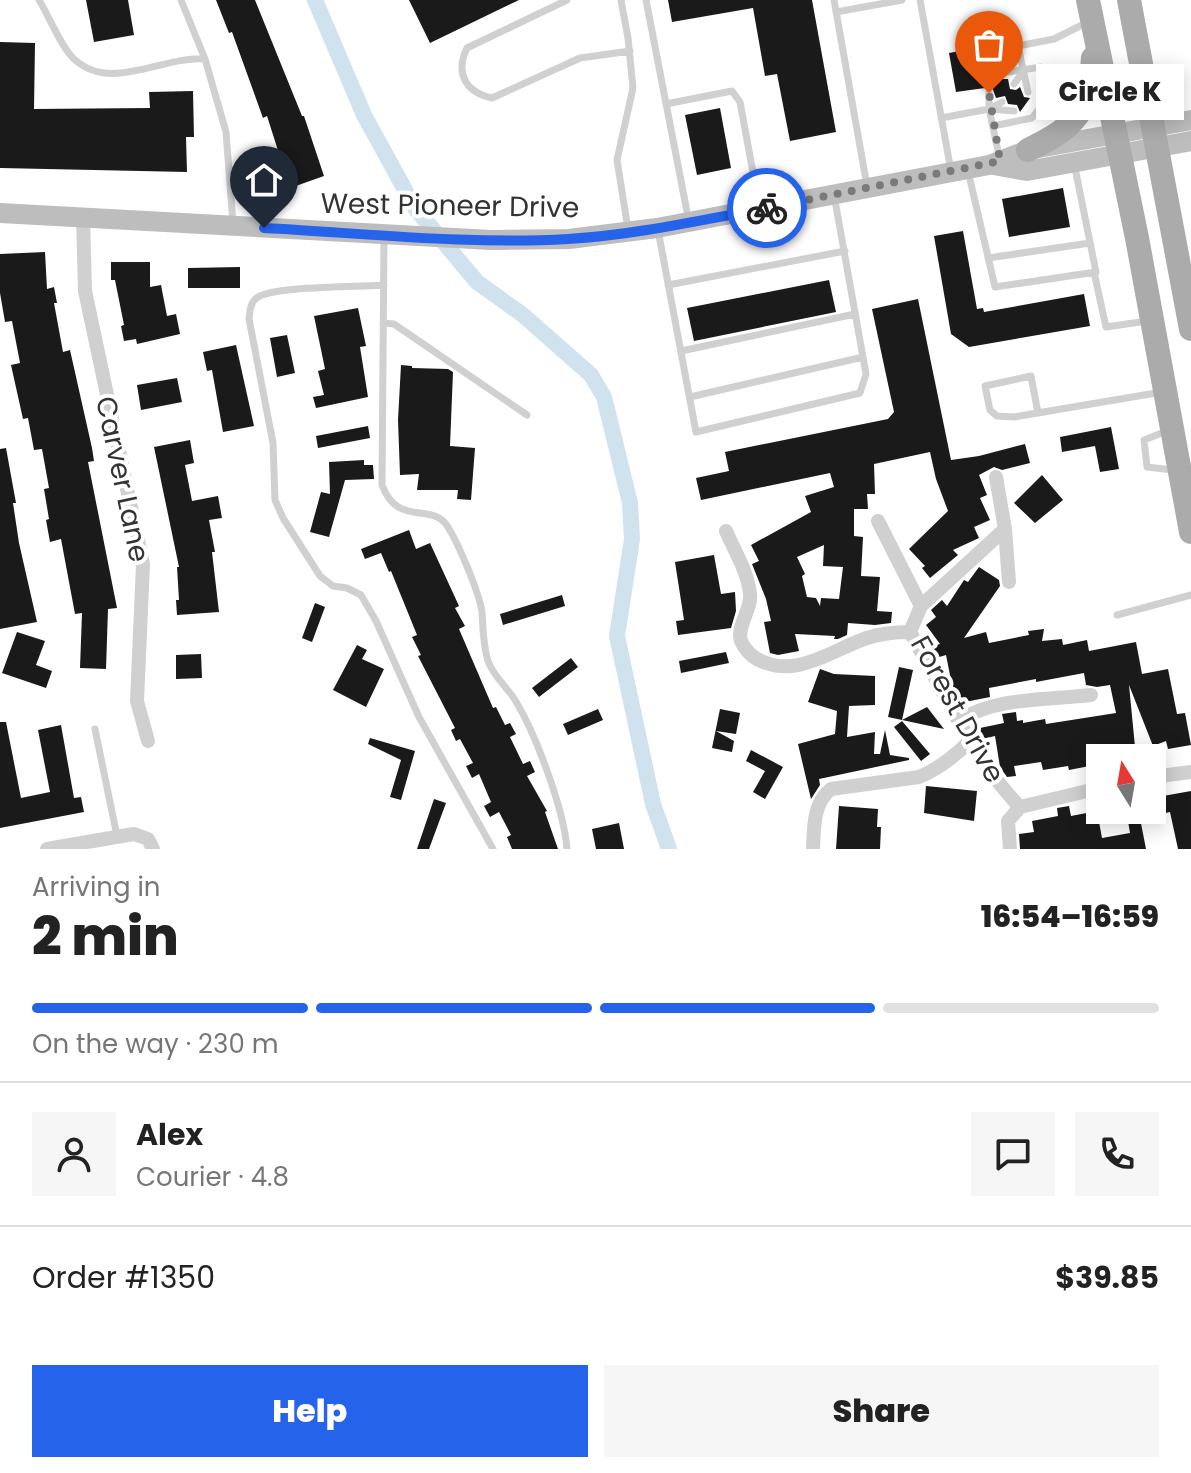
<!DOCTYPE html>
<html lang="en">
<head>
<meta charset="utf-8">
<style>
	body { margin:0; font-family:Poppins,sans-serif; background:#f6f6f6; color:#222; height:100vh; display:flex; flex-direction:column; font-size:30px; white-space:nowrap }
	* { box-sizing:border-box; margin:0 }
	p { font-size:26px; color:#767676 }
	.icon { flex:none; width:44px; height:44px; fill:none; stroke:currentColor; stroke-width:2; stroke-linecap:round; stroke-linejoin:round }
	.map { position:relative; height:849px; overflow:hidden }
	.drawer { display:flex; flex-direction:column; background:#fff; flex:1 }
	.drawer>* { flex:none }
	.needle { width:52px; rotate:349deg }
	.tools { position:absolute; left:1086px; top:744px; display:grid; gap:16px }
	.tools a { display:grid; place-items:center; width:80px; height:80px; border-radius:0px; background:#fff; box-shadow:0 4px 20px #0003; font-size:40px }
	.pin { position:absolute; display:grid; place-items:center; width:68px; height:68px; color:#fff; margin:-82px -34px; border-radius:50% 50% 50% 0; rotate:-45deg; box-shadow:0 0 8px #0007 }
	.pin .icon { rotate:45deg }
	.courier { position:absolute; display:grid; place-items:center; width:80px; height:80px; margin:-40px; border:6px solid #2563eb; border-radius:50%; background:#fff; color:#222; box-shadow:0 2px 10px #0007 }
	.bubble { position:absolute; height:56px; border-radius:0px; background:#fff; box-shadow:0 4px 20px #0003; font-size:26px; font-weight:800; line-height:56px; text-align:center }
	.headline em { font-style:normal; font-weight:800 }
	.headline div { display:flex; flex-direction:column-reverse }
	.headline { display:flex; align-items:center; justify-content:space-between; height:136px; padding:0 32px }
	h1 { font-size:52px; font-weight:800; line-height:60px }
	.bar { display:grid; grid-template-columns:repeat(4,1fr); gap:12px 8px; align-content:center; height:96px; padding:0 32px }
	.bar i { height:10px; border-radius:6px; background:#e0e0e0 }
	.bar .active { background:#2563eb }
	.bar p { grid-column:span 4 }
	.line { display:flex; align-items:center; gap:20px; padding:0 32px; border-top:2px solid #e0e0e0 }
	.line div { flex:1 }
	.round { display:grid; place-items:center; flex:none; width:84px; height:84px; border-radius:0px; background:#f6f6f6 }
	.action { display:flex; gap:16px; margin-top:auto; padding:16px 32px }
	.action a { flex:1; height:92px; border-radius:0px; background:#2563eb; color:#fff; font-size:32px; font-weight:800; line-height:92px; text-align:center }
	.action a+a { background:#f6f6f6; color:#222 }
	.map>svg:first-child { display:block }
</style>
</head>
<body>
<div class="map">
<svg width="1191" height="849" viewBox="0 0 1191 849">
	<rect width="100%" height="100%" fill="#fff"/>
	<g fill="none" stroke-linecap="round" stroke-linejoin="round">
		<path stroke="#cfe2ee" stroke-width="16" d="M 315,0 L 364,115 L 415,208 L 477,282 L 523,315 L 591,375 L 604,397 L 630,503 L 632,539 L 617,636 L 653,804 L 669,849"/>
	</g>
	<path fill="#1a1a1a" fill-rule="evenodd" d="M 86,0 L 128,0 L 134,35 L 94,42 Z
		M 216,0 L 255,0 L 302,116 L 304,116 L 324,176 L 290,188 L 267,116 L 263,118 L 232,32 L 229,33 Z
		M 409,0 L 519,0 L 430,43 Z
		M 668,0 L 812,0 L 836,132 L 790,141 L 777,74 L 765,76 L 753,8 L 672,22 Z
		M 0,42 L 35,43 L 34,109 L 150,108 L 149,92 L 193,91 L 194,137 L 186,137 L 187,172 L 0,168 Z
		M 990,45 L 996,76 L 999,79 L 1008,79 L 1010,89 L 1016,90 L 1020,87 L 1024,97 L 1030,98 L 1020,112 L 1017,105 L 1008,104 L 1005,96 L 996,98 L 992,87 L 956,92 L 949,53 Z
		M 720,108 L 731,168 L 697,175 L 685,115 Z
		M 1063,188 L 1070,227 L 1009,237 L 1002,199 Z
		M 963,231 L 977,309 L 983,308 L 984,312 L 1084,294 L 1090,326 L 969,347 L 951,334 L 934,236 Z
		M 45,252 L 47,289 L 54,287 L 57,303 L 54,303 L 63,352 L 70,350 L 92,448 L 94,461 L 88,462 L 117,608 L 108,609 L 106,669 L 80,668 L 82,613 L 75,614 L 61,539 L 50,542 L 46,520 L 49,519 L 44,489 L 49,488 L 42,449 L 34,450 L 28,418 L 23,419 L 11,365 L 20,363 L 12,321 L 5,322 L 0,293 L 0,254 Z
		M 111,262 L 150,262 L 150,287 L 161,285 L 167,316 L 176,314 L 180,334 L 137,344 L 136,339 L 124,341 L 121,326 L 124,325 L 115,280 L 111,280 Z
		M 240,267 L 240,288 L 188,288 L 188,268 Z
		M 829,280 L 836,312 L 694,341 L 687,308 Z
		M 918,299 L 951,460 L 979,456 L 1025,444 L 1030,463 L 1002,470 L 994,467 L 979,475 L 987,495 L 980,498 L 990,520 L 974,527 L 979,538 L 953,550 L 958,555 L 930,578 L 922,568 L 925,566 L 909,549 L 948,511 L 936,479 L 930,452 L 874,464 L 875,494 L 867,494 L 868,509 L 854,509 L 854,536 L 863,537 L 861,576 L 880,577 L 877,611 L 892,612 L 891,623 L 875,625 L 848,623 L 847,635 L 838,639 L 834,639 L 835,636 L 795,634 L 799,651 L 778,655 L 770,653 L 764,622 L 771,621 L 766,599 L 752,564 L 759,561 L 751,545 L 811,512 L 805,496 L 834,487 L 830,473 L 701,500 L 696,478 L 729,471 L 725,452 L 888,419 L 894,412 L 872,309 ZM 824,545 L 823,566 L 843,567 L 839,599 L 821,598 L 820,606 L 816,598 L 807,597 L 802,576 L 805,574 L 797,557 Z
		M 358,308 L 366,346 L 360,347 L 368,397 L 316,408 L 313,397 L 324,395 L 318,371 L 325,369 L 314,316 Z
		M 287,335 L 295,373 L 277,377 L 270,338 Z
		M 236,345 L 254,426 L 223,432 L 212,370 L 207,371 L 203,352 Z
		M 401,365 L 412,366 L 412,368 L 448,369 L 453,372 L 450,446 L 475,448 L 471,500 L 457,499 L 458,490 L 417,490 L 419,474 L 400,475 L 398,420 Z
		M 177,378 L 182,402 L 141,410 L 137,385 Z
		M 368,426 L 370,438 L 318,448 L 316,436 Z
		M 1111,427 L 1119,469 L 1100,472 L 1095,446 L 1062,452 L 1060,437 Z
		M 190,440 L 194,463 L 185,465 L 192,501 L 218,496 L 222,518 L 209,520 L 215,552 L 212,552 L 219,612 L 177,615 L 176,600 L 179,600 L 177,567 L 179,567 L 154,447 Z
		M 6,448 L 16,503 L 13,503 L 19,543 L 37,622 L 0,629 L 0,449 Z
		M 364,460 L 364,465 L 373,465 L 374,479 L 345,480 L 329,537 L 310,532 L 321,492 L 330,494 L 329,462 Z
		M 1042,475 L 1063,500 L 1035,523 L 1014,503 Z
		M 409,530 L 416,549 L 430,543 L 459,606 L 455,608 L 465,626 L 459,629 L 493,708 L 496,707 L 505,725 L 510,723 L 516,734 L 510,737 L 523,764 L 530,761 L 535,772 L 527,776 L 547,811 L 545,812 L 558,849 L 512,849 L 507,837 L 511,835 L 499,812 L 490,817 L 484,806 L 491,802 L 479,774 L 472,778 L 466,766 L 473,763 L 460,739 L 456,741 L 451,730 L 455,728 L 418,656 L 421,655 L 412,637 L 417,635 L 391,571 L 389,572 L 381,553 L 365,559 L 361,549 Z
		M 714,555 L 721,594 L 735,592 L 736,611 L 731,628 L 678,635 L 676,621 L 684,620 L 675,562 Z
		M 979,567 L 999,580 L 1000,586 L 964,638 L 986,632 L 989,643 L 1029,635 L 1028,631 L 1044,629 L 1042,641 L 1062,639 L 1063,645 L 1087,640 L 1089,651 L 1136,642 L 1142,674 L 1168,669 L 1177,714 L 1185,713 L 1191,745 L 1168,749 L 1166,741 L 1153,746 L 1129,685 L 1136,757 L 1100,758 L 1100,764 L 1069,770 L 1068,766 L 1043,770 L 1041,762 L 1014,766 L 1016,776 L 1007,777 L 1000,767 L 995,736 L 982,739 L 980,728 L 1004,723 L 1002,714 L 1016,712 L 1017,721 L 1023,720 L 1023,723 L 1045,719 L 1046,724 L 1116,713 L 1110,685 L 1097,687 L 1086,685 L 1084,673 L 1036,682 L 1036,679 L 989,688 L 990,697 L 960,703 L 953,690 L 946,655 L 936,658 L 930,647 L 940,644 L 926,625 L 936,617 L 931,610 L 942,600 L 947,606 L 964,580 L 968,582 Z
		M 562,595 L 565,606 L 503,625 L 500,614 Z
		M 315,603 L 325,607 L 312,642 L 302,638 Z
		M 17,632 L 45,641 L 36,665 L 52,671 L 46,688 L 2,673 Z
		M 357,645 L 367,650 L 362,659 L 384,669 L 366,707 L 333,690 Z
		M 726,652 L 729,663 L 681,673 L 679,661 Z
		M 201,654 L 202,678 L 176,679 L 176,655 Z
		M 571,658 L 578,667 L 539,697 L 532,688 Z
		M 899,667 L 913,670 L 902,720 L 888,717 Z
		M 820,669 L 834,674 L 875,676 L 875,705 L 849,706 L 847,737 L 875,732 L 874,754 L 880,754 L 885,730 L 890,755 L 909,758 L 909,760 L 819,779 L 820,785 L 811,799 L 798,744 L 835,734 L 837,711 L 808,702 Z
		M 927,707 L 944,729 L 902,720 Z
		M 598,709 L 603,720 L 568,735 L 563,724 Z
		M 720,709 L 740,713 L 736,734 L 716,731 L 734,741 L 732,752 L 712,748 Z
		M 902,721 L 930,754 L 921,761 L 894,727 Z
		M 0,722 L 6,722 L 21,798 L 50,792 L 38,730 L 61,725 L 74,798 L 81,797 L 84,812 L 0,828 Z
		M 370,738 L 415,751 L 401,800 L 390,797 L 401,760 L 368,744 Z
		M 751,750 L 783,767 L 765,799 L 753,792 L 765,771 L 746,761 Z
		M 926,786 L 977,791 L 974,821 L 924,813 Z
		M 1191,791 L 1191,849 L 1178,849 L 1170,812 L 1152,816 L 1152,798 Z
		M 434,799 L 446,803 L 429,849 L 417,849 Z
		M 839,806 L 878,809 L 877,827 L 881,827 L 880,849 L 836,849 Z
		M 1069,806 L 1071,816 L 1097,811 L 1102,838 L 1130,833 L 1127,815 L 1139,813 L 1146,849 L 1020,849 L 1019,834 L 1034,832 L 1032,821 L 1058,816 L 1057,808 Z
		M 619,823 L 624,849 L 596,849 L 592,829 Z"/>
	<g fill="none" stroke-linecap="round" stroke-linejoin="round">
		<path stroke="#d0d0d0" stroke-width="7" d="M 39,0 C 49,16 61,47 74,59 C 111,93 161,56 205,59 L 226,132 L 233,224
			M 181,0 L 205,59
			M 567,0 L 467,48 C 455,73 465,92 492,98 L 580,58 L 630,51
			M 621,0 L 628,38 L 633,88 L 617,160 L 628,229
			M 646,0 L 689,222
			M 834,0 L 867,186
			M 920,0 L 951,171
			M 836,12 L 902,0
			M 1014,84 L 1023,72
			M 1028,92 L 1018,46 L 1054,39 L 1086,23
			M 989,93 L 989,109
			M 666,104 L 732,91 L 740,102 L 759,205
			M 941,118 L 989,109 L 1002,102
			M 993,126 L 1032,118 L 1048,97 L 1041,67 L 1001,73
			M 1000,160 L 989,109 L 1014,111
			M 968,171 L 995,287 L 1096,272 L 1074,163
			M 658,230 L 696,432 L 860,393 L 866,374 L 834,195
			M 384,236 L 382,485 C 398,528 432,501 448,527 C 459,545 479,592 482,612 C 483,628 483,645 488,661 C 493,676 507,687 515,700 C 536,734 564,810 567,849
			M 988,258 L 1090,243
			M 1094,272 L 1106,327 L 1147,321
			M 384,285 C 360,287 274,286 258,297 C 250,302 250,311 249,319 L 273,443 L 275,500 L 283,518 L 320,576 L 333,586 L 347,588 L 361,595 L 376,621 L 419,717 L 493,849
			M 668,285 L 845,251
			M 383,323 L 394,324 L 527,415
			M 681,351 L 855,314
			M 690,397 L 863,357
			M 1038,413 L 1031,376 L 985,386 L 990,410 L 997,416 L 1014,417 L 1162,392
			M 1167,431 L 1144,440 L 1147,467 L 1173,470
			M 1117,615 L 1191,595
			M 95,729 L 117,836"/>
		<path stroke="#d0d0d0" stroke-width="14" d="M 83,217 L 85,291 L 143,564 L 137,701 L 148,741
			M 996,477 L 1005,529 L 1009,582
			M 878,521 L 921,606 L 910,632 C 944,691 972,758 1020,807
			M 726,531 C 734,550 748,572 750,594 C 752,609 736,627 741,641 C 744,648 751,656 757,659 C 796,680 831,650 867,638 C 882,633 895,632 910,632
			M 921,606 L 1005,529
			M 960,720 C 996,697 1049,700 1091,695
			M 1152,777 L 1191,772
			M 1020,807 L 1100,788
			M 47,849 L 134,834 L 148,839 L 153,849
			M 813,849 C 814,827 813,803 831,789 L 919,777 C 939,769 956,755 971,740
			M 1010,849 L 1008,821 L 1020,807"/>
		<path stroke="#bdbdbd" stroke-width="20" d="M 993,165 L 1027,171 L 1191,141
			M 0,213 L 491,240 L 569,239 L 657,228 L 989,165 L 1028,150 L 1191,120"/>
		<path stroke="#ababab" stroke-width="24" d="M 1088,0 L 1137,238 L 1191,532
			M 1129,0 L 1191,329
			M 1028,150 C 1076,127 1089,112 1093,58"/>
	</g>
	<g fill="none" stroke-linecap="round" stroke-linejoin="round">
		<path stroke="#7a7a7a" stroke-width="8" stroke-dasharray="0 14.4" d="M 767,208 L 1000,161 L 989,93"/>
		<path stroke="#2563eb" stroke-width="10" d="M 264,228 C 363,233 469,245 568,239 C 635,235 701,220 767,208"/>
	</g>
	<g text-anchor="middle" stroke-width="8" stroke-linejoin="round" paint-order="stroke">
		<g font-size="28" fill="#333" stroke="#fff">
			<text transform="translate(450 205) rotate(1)" y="10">West Pioneer Drive</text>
			<text transform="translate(123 479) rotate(78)" y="10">Carver Lane</text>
			<text transform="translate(958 709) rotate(61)" y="10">Forest Drive</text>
		</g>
	</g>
</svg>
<div class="tools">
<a><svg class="needle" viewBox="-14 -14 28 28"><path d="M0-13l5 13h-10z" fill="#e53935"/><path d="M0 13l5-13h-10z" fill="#767676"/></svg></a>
</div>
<div class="pin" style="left:989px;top:93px;background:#ea580c"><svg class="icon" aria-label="bag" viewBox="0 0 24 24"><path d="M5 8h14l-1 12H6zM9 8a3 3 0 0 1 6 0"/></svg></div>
<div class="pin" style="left:264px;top:228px;background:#1f2937"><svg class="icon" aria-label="home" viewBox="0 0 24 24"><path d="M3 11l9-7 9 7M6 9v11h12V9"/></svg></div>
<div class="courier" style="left:767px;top:208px"><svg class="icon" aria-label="bike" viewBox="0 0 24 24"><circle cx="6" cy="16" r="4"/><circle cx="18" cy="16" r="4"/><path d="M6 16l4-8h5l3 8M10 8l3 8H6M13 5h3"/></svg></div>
<div class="bubble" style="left:1036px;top:64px;width:148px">Circle K</div>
</div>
<section class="drawer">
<div class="headline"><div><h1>2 min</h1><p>Arriving in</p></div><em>16:54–16:59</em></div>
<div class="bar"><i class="active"></i><i class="active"></i><i class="active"></i><i></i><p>On the way · 230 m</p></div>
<div class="line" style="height:144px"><a class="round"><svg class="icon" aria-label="person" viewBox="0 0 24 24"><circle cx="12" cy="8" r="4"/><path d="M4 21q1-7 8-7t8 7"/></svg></a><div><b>Alex</b><p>Courier · 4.8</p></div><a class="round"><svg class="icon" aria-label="chat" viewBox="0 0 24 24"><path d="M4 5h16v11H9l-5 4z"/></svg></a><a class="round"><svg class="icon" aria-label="phone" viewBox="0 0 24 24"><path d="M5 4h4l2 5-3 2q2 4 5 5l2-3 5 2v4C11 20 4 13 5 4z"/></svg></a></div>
<div class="line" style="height:104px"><div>Order #1350</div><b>$39.85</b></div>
<div class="action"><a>Help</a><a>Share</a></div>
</section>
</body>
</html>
